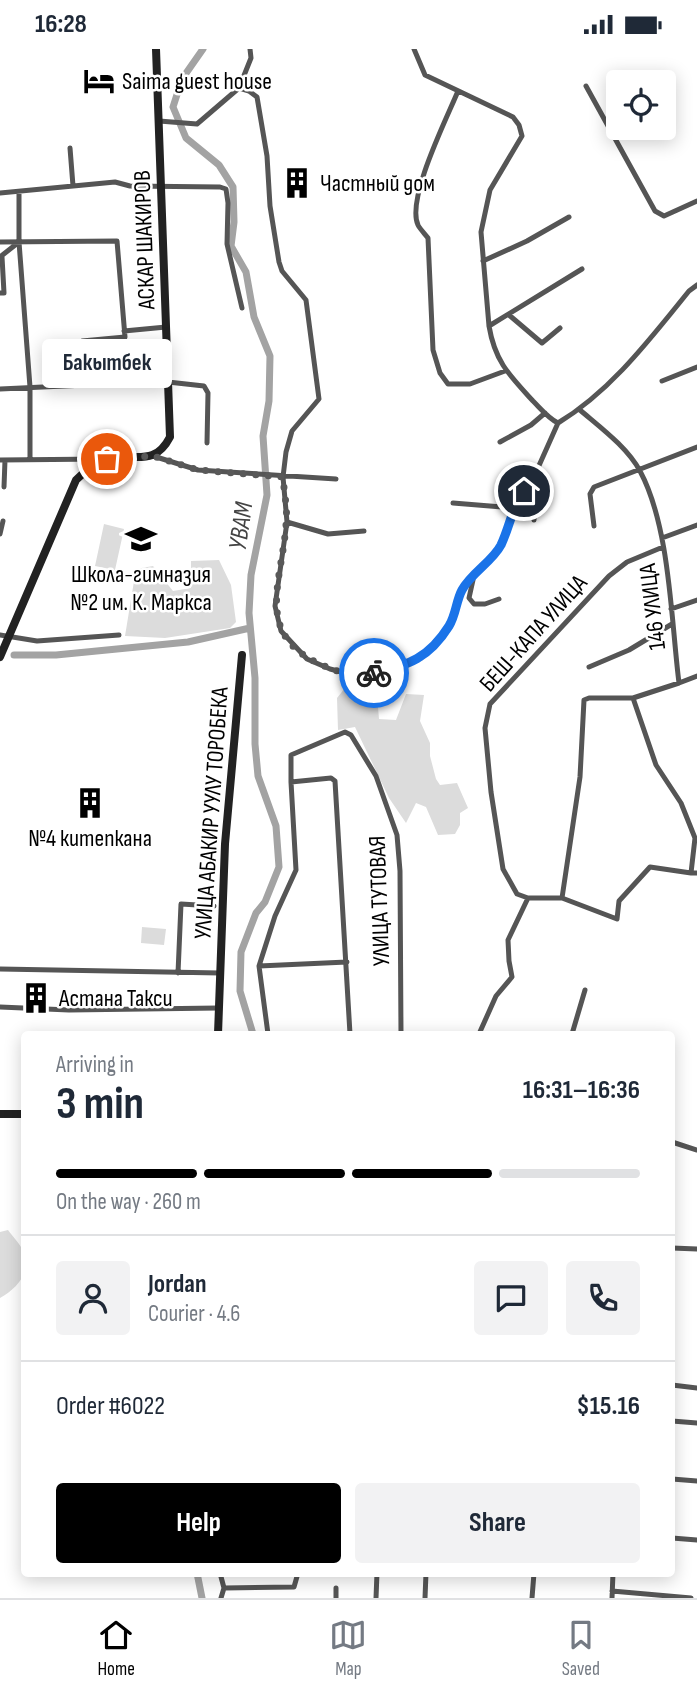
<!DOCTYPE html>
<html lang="en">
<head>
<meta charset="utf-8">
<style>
	body { margin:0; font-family:"Sofia Sans Condensed",sans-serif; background:#f2f2f3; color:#1f2937; height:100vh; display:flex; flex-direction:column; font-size:26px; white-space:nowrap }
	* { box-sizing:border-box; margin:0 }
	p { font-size:23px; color:#747a83 }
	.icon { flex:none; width:38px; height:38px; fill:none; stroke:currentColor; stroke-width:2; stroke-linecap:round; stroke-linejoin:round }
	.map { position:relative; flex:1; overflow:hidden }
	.panel { position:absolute; left:21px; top:982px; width:654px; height:546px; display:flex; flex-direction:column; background:#fff; border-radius:7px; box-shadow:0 4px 18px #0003 }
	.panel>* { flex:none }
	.controls { position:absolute; left:606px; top:21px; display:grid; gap:14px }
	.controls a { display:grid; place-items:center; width:70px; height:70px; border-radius:7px; background:#fff; box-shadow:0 4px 18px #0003; font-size:35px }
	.pin { position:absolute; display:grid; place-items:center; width:60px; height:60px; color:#fff; margin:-30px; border:4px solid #fff; border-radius:50%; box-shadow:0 2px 7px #0007 }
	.courier { position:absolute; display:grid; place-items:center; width:70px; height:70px; margin:-35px; border:5px solid #1a73e8; border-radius:50%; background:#fff; color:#222; box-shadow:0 2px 9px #0007 }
	.bubble { position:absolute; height:49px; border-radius:7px; background:#fff; box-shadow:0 4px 18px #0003; font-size:23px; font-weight:700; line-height:49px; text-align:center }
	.summary em { font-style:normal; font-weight:700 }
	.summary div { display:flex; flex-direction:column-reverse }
	.summary { display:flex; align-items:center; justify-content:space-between; height:119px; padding:0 35px }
	h1 { font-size:46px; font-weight:700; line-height:52px }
	.bar { display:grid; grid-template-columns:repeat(4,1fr); gap:10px 7px; align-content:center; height:84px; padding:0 35px }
	.bar i { height:9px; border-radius:5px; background:#e0e1e3 }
	.bar .on { background:#000 }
	.bar p { grid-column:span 4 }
	.line { display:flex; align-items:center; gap:18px; padding:0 35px; border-top:2px solid #e0e1e3 }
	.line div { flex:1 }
	.round { display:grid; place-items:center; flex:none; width:74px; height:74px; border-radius:7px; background:#f2f2f3 }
	.action { display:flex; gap:14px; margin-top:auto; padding:14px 35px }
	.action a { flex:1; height:80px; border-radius:7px; background:#000; color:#fff; font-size:28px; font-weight:700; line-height:80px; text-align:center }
	.action a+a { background:#f2f2f3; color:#1f2937 }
	.status { display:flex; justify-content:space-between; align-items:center; height:49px; padding:0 35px; background:#fff; direction:ltr }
	.status svg { height:19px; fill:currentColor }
	.menu { display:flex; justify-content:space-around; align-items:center; height:98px; border-top:2px solid #e0e1e3; background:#fff; font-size:19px; color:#747a83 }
	.menu a { display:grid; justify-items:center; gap:4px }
	.menu .on { color:#000 }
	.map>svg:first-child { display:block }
</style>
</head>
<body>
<div class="status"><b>16:28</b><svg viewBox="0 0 49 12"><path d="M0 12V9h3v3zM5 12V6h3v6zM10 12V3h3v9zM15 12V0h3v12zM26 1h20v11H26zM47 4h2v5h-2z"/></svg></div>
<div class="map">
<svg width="697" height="1549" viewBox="0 0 697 1549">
	<rect width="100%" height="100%" fill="#fff"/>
	<path fill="#dcdcdc" d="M 104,475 L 124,480 L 115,521 L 95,517 Z
		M 219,511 L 231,536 L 236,573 L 230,579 L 165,589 L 125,587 L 136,520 L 153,517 L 173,542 L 191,539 L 191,512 Z
		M 349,634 L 376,634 L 379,670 L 396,671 L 406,645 L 424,646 L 420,672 L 430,694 L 430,707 L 436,730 L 440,736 L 457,734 L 468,759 L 460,764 L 460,776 L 455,785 L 438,786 L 426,758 L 416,754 L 406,774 L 389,749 L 355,678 L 338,681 L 337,649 Z
		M 142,878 L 166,880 L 164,896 L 141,894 Z
		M 8,1181 C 13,1188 22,1197 24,1204 C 31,1225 16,1240 0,1249 L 0,1183 Z"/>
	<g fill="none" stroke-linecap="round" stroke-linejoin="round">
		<path stroke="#a3a3a3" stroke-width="7" d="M 203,0 L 182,30 L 173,58 L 186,89 L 219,116 L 233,138 L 234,173 L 231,197 L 246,223 L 254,268 L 270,307 L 269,352 L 263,387 L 267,446 L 251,526 L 249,564 L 255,629 L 255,695 L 258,727 L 276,777 L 279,818 L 265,853 L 256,864 L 241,903 L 240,942 L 253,985
			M 14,606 L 56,606 L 188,593 L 250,579
			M 197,1524 L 202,1549"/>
		<path stroke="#555" stroke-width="5" d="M 414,0 L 425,26 L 513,68 L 519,76 L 522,87 L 490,141 L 481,183 L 489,277 C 495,313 510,327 533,352 C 541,360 548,369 558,374
			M 586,37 L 655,162 L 664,167 L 697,152
			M 239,39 L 251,9 L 250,0
			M 458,42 C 447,69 406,150 418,176 C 420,180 425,185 428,189 L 433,301 L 440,324 L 448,335 L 470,335 L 505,322
			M 159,72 L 197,75 L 239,39 L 249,42 L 257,48 L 267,107 L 270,157 L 279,213 L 282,222 L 306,251 L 319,350 L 292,382 L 286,403 L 283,428 L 287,473 L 275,557 L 281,582 L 307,610 L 330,620 L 358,627 L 397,618 L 421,609 L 450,576 L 462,541 L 500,498 L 515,453 L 533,430 L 558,374
			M 70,99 L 73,137
			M 19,143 L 19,193 L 30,338 L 30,410
			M 0,144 L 115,133 L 130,137 L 220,138 L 226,140 L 228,154 L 227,195 L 242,259
			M 0,193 L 117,192 L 125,288 L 82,292 L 84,336
			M 0,208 L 19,193
			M 483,212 L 527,192 L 569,168
			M 0,244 L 4,244 L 2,208
			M 509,266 L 542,294 L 560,279
			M 489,277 L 582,220
			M 124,282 L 166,278
			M 662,332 L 697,318
			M 168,333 L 204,337 L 208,344 L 207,394
			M 0,340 L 107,335
			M 580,361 C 601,379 627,398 640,422 C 670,478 671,571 679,634 L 697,627
			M 558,374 C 611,342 650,290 689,242 L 697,236
			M 500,393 L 531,376 L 545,364
			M 153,407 L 198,421 L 336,430
			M 0,411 L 104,410
			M 533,430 L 536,440 L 534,471
			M 4,438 L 5,411
			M 453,454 L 502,458 L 515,453
			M 287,473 L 328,485 L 364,482
			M 594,477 L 590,445 L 594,438 L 697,398
			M 0,485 L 3,472
			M 662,489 L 697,476
			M 663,498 L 627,513 L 609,527 L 490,655 L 485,679 L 491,743 L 503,820 L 517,845 L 528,849 L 562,849 L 617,870 L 619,852 L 650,818 L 691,824
			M 473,531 L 469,549 L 474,555 L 485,555 L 499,550
			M 671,560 L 697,551
			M 0,586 L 37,592 L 119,586
			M 589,618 L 629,601 L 672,575
			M 633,649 L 656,716 L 681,754 L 695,789 L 691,824 L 697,824
			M 562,849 L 580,728 L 584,651 L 589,649 L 633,649 L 679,634
			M 259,917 L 347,913
			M 0,920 L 220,924
			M 178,924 L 181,855 L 214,857
			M 0,958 L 69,961 L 218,959
			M 268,985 L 259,917 L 275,867 L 296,821 L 291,733
			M 350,985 L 335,732 L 331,729 L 291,733 L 291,706 L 345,683 L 351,686 L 376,727 L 397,786 L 400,822 L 401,985
			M 479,985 L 496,947 L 512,928 L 509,912 L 508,891 L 528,849
			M 572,985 L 585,941
			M 672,1093 L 697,1101
			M 672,1199 L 697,1200
			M 672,1336 L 697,1339
			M 672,1372 L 697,1374
			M 672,1430 L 697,1432
			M 672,1489 L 697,1491
			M 220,1524 L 224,1539
			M 336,1539 L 336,1549
			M 612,1542 L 691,1549
			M 221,1549 L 224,1539 L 294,1538 L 298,1524
			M 376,1549 L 377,1524
			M 425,1549 L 426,1524
			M 532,1549 L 534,1524
			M 612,1549 L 613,1524"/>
		<path stroke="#222" stroke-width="8" d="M 0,608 L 76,431 C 84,423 94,415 104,411 C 131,401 153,421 170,388 L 156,0
			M 218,985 L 225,795 L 242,606
			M 0,1065 L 24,1065"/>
	</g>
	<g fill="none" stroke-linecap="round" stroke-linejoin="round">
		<path stroke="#595959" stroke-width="7" stroke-dasharray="0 12.6" d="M 107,410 L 153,407 L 198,421 L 283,428 C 284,443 288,461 286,476 C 282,533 253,586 322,616 C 340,624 354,628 374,624"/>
		<path stroke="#1a73e8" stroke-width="9" d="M 374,624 C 409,616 429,609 449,577 C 456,566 456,552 462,541 C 471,524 492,513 501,496 C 510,477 512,458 524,442"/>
	</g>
	<defs>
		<symbol id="hotel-bare" viewBox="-9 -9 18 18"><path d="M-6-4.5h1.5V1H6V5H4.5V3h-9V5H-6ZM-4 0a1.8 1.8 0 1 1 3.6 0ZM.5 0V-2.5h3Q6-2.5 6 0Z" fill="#000" stroke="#fff" stroke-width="2.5" paint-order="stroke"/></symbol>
		<symbol id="building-bare" viewBox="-9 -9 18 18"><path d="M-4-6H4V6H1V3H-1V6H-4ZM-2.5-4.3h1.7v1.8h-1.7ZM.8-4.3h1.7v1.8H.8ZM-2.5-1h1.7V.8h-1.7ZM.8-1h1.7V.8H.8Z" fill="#000" stroke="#fff" stroke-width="2.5" paint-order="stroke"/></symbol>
		<symbol id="school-bare" viewBox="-9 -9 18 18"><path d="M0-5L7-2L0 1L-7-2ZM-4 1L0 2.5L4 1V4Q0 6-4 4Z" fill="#000" stroke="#fff" stroke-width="2.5" paint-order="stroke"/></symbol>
	</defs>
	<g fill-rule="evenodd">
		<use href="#hotel-bare" x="77" y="10" width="44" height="44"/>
		<use href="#building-bare" x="275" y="112" width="44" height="44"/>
		<use href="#school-bare" x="119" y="468" width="44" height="44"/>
		<use href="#building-bare" x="68" y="732" width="44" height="44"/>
		<use href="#building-bare" x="14" y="927" width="44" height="44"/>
	</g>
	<g text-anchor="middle" stroke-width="5" stroke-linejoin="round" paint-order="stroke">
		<g font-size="24" fill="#000" stroke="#fff" text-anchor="start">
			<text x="122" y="40">Saima guest house</text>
			<text x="320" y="142">Частный дом</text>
			<text x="141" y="533" text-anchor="middle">Школа-гимназия<tspan x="141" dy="28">№2 им. К. Маркса</tspan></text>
			<text x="90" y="797" text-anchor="middle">№4 китепкана</text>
			<text x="59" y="957">Астана Такси</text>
		</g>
		<g font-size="24" fill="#000" stroke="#fff">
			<text transform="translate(144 191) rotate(-92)" y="8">АСКАР ШАКИРОВ</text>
			<text transform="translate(652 558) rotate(-97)" y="8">146 УЛИЦА</text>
			<text transform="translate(533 584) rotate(-48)" y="8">БЕШ-КАПА УЛИЦА</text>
			<text transform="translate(211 764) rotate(-86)" y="8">УЛИЦА АБАКИР УУЛУ ТОРОБЕКА</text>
			<text transform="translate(379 852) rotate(-92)" y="8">УЛИЦА ТУТОВАЯ</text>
		</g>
		<g font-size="26" font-style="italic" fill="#444" stroke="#fff">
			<text transform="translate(240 477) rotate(-82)" y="9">УВАМ</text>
		</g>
	</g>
</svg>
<div class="controls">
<a><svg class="icon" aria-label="locate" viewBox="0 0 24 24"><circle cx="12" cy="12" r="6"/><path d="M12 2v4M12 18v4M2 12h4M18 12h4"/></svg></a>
</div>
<div class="pin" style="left:107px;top:410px;background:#ea580c"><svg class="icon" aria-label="bag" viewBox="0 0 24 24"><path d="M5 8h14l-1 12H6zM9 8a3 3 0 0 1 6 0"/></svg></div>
<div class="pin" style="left:524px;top:442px;background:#1f2937"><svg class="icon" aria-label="home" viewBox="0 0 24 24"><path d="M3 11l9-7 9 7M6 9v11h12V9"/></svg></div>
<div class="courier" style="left:374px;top:624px"><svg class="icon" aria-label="bike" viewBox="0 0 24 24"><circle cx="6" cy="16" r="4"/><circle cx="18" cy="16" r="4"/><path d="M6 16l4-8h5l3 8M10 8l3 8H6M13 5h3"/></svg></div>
<div class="bubble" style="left:42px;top:290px;width:130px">Бакытбек</div>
<section class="panel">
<div class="summary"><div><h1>3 min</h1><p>Arriving in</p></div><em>16:31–16:36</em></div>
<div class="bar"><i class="on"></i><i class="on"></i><i class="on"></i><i></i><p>On the way · 260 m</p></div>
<div class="line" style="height:126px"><a class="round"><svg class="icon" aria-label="person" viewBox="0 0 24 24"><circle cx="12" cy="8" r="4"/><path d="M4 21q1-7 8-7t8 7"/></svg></a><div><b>Jordan</b><p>Courier · 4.6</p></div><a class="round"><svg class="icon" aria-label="chat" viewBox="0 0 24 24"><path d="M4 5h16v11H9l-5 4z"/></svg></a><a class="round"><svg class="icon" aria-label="phone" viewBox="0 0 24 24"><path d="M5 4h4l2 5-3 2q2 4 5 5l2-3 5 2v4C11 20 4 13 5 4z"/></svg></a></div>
<div class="line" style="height:91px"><div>Order #6022</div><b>$15.16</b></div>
<div class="action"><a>Help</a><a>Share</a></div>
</section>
</div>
<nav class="menu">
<a class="on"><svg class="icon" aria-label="home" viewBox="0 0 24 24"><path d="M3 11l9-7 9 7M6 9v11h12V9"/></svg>Home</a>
<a><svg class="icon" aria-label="map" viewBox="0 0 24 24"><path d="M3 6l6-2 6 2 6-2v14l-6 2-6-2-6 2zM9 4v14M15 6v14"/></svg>Map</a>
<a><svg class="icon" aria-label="saved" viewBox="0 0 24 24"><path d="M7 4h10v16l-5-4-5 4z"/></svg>Saved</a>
</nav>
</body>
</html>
